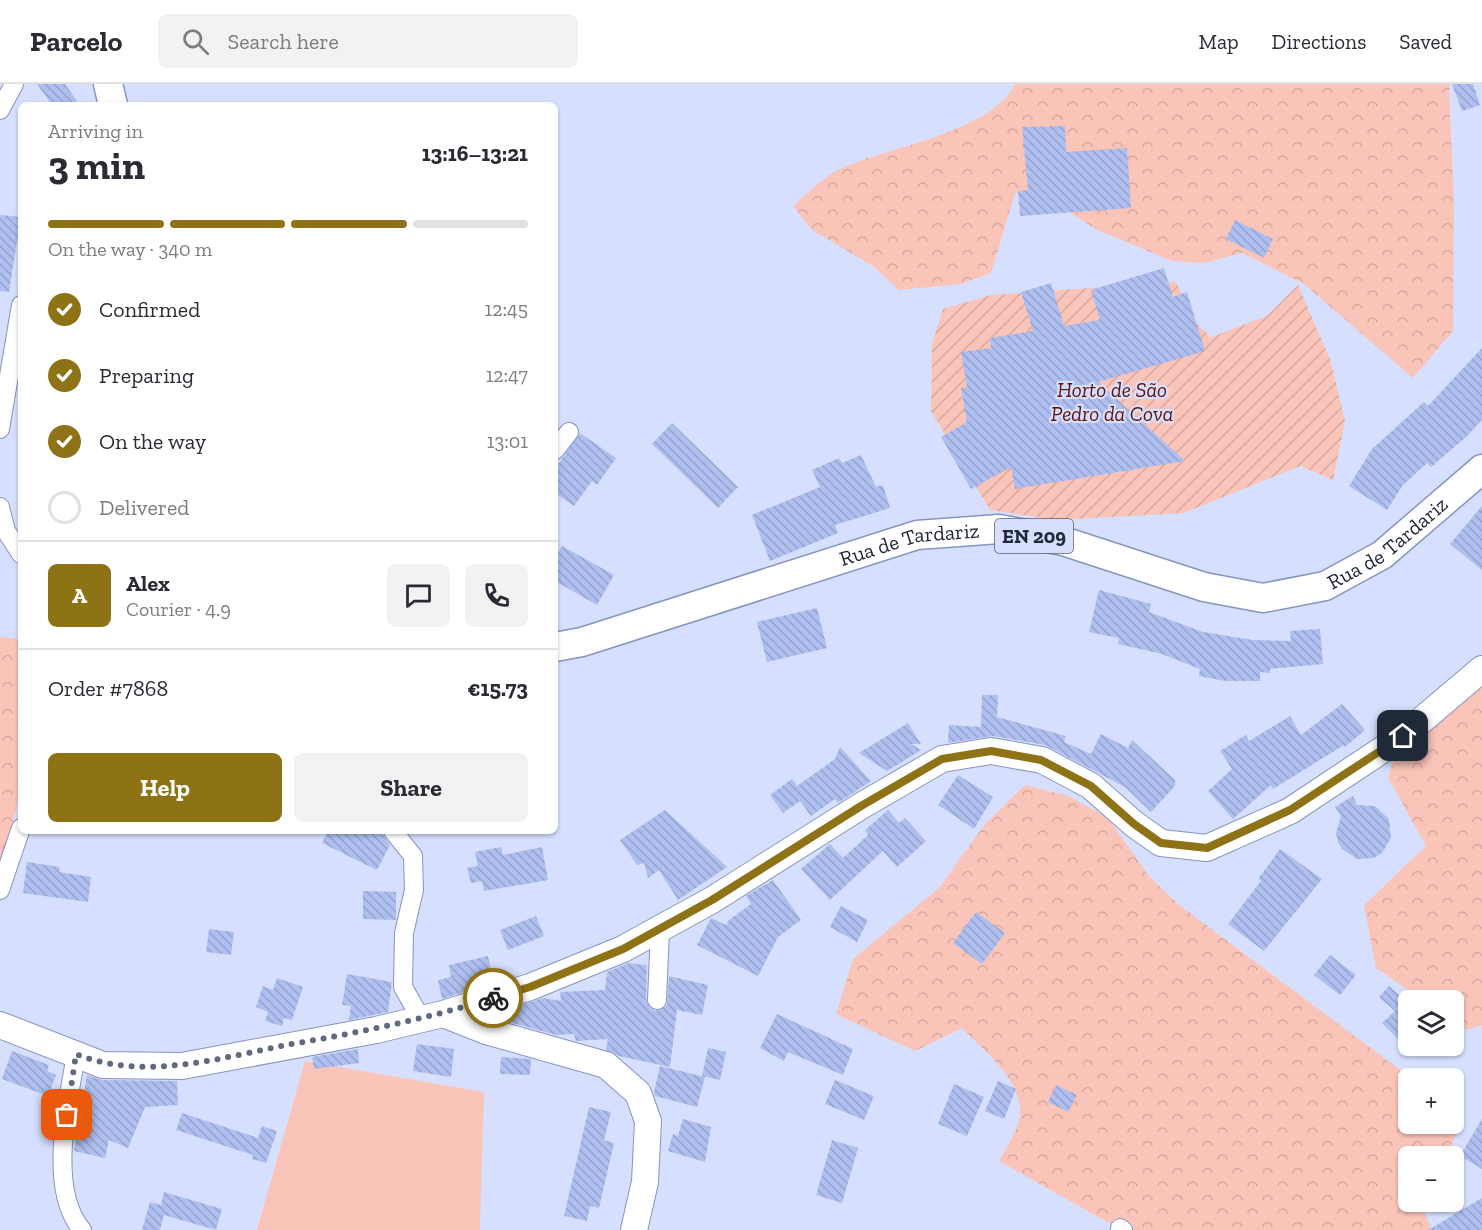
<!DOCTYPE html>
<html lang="en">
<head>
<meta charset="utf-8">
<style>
	body { margin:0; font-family:"Zilla Slab",serif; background:#f2f2f3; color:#2b2b33; height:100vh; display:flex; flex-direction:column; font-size:22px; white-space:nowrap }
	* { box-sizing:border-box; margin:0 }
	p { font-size:20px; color:#7c7c81 }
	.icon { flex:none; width:33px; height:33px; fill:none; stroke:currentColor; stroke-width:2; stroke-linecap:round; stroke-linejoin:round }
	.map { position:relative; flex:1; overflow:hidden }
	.sheet { position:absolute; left:18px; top:18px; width:540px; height:732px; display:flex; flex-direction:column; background:#fff; border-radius:9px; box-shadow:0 2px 4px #0004 }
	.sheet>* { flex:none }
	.buttons { position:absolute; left:1398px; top:906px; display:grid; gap:12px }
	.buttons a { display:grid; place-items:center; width:66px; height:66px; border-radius:9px; background:#fff; box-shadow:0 2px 4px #0004; font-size:30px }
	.pin { position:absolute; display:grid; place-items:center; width:51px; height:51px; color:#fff; margin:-26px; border-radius:12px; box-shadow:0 3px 9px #0006 }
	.courier { position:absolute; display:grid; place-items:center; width:60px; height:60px; margin:-30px; border:4px solid #8d7216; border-radius:50%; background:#fff; color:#222; box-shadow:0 2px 8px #0007 }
	.head em { font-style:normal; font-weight:800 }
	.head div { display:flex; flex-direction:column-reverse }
	.head { display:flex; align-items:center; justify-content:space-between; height:102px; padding:0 30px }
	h1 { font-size:39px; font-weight:800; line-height:45px }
	.bar { display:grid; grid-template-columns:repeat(4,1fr); gap:9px 6px; align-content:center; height:72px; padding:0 30px }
	.bar i { height:8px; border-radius:4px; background:#e1e1e2 }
	.bar .selected { background:#8d7216 }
	.bar p { grid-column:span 4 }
	.line { display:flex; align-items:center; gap:15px; padding:0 30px; border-top:2px solid #e1e1e2 }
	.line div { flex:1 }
	.round { display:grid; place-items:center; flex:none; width:63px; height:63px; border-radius:9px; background:#f2f2f3 }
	ol { padding:0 30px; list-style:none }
	li { display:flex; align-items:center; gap:18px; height:66px }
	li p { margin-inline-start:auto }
	li .icon { padding:6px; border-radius:50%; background:#8d7216; color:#fff; stroke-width:4 }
	li:last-child { color:#7c7c81 }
	li i { width:33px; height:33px; border:3px solid #e1e1e2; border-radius:50% }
	.cta { display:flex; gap:12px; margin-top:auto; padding:12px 30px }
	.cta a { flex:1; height:69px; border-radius:9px; background:#8d7216; color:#fff; font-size:24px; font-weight:800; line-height:69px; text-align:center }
	.cta a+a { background:#f2f2f3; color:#2b2b33 }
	header { display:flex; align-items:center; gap:36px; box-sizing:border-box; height:84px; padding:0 30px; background:#fff; border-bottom:2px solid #e1e1e2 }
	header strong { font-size:28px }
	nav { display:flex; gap:33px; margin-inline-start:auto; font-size:21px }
	.search { width:420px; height:54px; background:#f2f2f3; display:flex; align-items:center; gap:15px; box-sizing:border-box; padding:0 21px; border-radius:9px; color:#7c7c81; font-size:22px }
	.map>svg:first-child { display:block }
</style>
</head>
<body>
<header>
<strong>Parcelo</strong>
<div class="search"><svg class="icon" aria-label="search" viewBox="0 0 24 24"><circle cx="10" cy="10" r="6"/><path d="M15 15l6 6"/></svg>Search here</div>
<nav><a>Map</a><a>Directions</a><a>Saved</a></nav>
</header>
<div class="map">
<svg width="1482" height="1146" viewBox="0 0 1482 1146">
	<defs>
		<pattern id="forest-crowns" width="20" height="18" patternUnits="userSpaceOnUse" patternTransform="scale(1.5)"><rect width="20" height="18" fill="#fac4b9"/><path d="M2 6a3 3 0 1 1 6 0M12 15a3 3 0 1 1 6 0" fill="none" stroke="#d6a8a0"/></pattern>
		<pattern id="garden-furrows" width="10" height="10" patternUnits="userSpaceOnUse" patternTransform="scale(1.5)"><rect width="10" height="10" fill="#fac4b9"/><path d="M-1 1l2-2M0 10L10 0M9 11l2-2" fill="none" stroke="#d6a8a0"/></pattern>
		<pattern id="building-back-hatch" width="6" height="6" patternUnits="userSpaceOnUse" patternTransform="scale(1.5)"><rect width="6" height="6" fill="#aebeee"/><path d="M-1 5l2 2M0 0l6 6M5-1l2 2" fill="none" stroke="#95a3cd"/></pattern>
	</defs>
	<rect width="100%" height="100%" fill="#d6e0fe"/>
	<path fill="#fac4b9" d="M 305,977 L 484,1008 L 480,1146 L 257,1146 Z"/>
	<path fill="url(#forest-crowns)" d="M 1015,0 L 1449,0 L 1454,124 L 1453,247 L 1413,294 L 1304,200 L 1242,169 L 1204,179 L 1172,177 L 1097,146 L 1037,107 L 1015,109 L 991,189 L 961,200 L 899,206 L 873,182 L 812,146 L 793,122 C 808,110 826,90 844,83 C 889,64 994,46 1015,0 Z
		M 0,553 L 21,555 L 21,705 L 0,791 Z
		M 1482,586 L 1482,941 L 1466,946 L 1454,938 L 1454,916 L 1423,916 L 1376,884 L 1364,821 L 1426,762 L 1388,693 L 1405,644 Z
		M 1025,701 L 1068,712 L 1107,733 L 1149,792 L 1178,820 L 1411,994 L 1408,994 L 1408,1040 L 1454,1040 L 1454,1026 L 1464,1034 L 1446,1072 L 1408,1072 L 1408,1118 L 1420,1118 L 1432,1146 L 1121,1146 L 999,1077 C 1006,1064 1019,1045 1020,1030 C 1022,995 984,967 962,944 L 915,967 L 836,930 L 853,875 L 939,804 L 985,740 Z"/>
	<path fill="url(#garden-furrows)" d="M 1176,198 L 1195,238 L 1211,253 L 1267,232 L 1298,201 L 1330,275 L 1345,337 L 1333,396 L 1300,382 L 1184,429 L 1056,436 L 990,426 L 931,327 L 932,260 L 943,225 L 991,211 Z"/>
	<path fill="url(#building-back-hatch)" d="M 37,0 L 65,0 L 80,21 L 52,21 Z
		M 1452,0 L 1473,0 L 1480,21 L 1462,27 Z
		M 1065,42 L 1066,68 L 1127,64 L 1131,124 L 1020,132 L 1018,107 L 1028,106 L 1022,43 Z
		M 0,131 L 21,133 L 21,158 L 17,157 L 9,208 L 0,207 Z
		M 1235,136 L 1273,155 L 1264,174 L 1226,155 Z
		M 1164,184 L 1173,213 L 1187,208 L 1205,267 L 1098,298 L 1185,377 L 1015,405 L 1011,383 L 971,405 L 941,353 L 967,338 L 961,304 L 967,303 L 961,268 L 991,264 L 990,254 L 1033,247 L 1021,208 L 1051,199 L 1064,242 L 1100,236 L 1091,206 Z
		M 1482,264 L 1482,336 L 1466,353 L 1431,383 L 1427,379 L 1403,401 L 1387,426 L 1349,402 L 1372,365 L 1424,318 L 1428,322 Z
		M 672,339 L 738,403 L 718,424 L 652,360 Z
		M 580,349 L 616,374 L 597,401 L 592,397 L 574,422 L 555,409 L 555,385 Z
		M 861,371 L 876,403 L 883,401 L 890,424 L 835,441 L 838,449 L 770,477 L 752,431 L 820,403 L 812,386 L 839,374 L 842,379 Z
		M 1482,422 L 1482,486 L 1450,460 Z
		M 562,462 L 614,491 L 597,521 L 555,497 L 555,474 Z
		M 1099,506 L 1151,520 L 1149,528 L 1203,548 L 1253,556 L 1291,557 L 1290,547 L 1320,545 L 1323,580 L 1270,585 L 1270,589 L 1260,588 L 1260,597 L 1225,597 L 1199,592 L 1200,585 L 1162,570 L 1118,560 L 1119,554 L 1089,548 Z
		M 817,524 L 827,564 L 767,578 L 757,538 Z
		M 982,611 L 998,611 L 997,633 L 1066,652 L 1064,658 L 1091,670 L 1101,650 L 1128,664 L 1132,656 L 1175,696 L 1175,702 L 1151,728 L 1125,703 L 1045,661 L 993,652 L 948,659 L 949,641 L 981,643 Z
		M 1342,620 L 1365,646 L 1345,663 L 1344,661 L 1273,705 L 1271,701 L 1233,735 L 1208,707 L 1232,685 L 1220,667 L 1246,651 L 1249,657 L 1290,632 L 1301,651 Z
		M 908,639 L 921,660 L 911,660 L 921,666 L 887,687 L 859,669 Z
		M 840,663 L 871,697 L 838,719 L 835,715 L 811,732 L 800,717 L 783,729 L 770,711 L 792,695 L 797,702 L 835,675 Z
		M 958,691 L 993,713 L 974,745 L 938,721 Z
		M 1353,712 L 1357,721 L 1375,722 L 1389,735 L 1391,754 L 1382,769 L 1374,774 L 1357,775 L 1342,765 L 1338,758 L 1336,749 L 1341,732 L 1335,723 Z
		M 665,726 L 727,783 L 678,816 L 659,786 L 648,794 L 644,779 L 637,781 L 620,756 Z
		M 888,726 L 899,739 L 905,734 L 926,757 L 897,783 L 883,767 L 830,816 L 801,785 L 830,760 L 843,774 L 868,751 L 865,746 Z
		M 328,747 L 375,747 L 383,751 L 390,761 L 377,786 L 322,759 Z
		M 501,763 L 503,771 L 542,763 L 548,796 L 484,807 L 482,797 L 471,799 L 467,784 L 478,782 L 475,768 Z
		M 1280,765 L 1322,795 L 1264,867 L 1228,840 L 1261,797 L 1258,795 Z
		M 27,778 L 60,783 L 59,788 L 91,793 L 88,818 L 23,809 Z
		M 773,796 L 801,836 L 778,853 L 758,892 L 697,861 L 711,834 L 726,841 L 729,836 L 751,820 L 746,812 Z
		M 363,807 L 396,808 L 396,836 L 363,835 Z
		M 841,822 L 868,836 L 857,858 L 830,843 Z
		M 976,828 L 1005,849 L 982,880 L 953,859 Z
		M 536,832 L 544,852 L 508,866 L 500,846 Z
		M 209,845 L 234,848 L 231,871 L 206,868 Z
		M 1330,871 L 1356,891 L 1340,911 L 1314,891 Z
		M 488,872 L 494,898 L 442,915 L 438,896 L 451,893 L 449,881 Z
		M 629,879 L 647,881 L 646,916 L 651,925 L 656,927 L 667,921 L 669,892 L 708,901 L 702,931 L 677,926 L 670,983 L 619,972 L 606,966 L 608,955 L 576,957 L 574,950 L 556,951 L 498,935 L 499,928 L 543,914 L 561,917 L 560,908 L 605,906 L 607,888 Z
		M 347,890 L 392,898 L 388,928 L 349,936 L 351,922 L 342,921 Z
		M 277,894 L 303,903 L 292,936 L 284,934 L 282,942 L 265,937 L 268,928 L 256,923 L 263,902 L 273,906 Z
		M 1389,902 L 1405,916 L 1408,912 L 1408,965 L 1382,939 L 1395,927 L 1379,913 Z
		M 777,930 L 853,965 L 843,991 L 788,968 L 784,977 L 760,964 Z
		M 417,960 L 454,965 L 451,993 L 413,987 Z
		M 708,964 L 726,968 L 720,996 L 702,992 Z
		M 358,965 L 359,979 L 314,985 L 312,973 Z
		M 12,967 L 49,981 L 47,987 L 56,991 L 48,1012 L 2,995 Z
		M 501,973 L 531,975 L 530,991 L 500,990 Z
		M 660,982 L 705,993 L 697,1023 L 655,1012 L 654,1008 Z
		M 87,991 L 103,996 L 177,997 L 178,1021 L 145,1023 L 128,1064 L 109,1056 L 105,1074 L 74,1067 Z
		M 835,996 L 874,1012 L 864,1036 L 825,1020 Z
		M 998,997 L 1016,1005 L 1004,1035 L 985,1027 Z
		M 954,1000 L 984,1013 L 967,1052 L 938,1040 Z
		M 1056,1001 L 1077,1011 L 1068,1028 L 1048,1018 Z
		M 589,1023 L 611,1028 L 604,1056 L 614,1059 L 599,1124 L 590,1122 L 587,1137 L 564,1132 Z
		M 182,1029 L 258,1054 L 262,1042 L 277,1047 L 266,1079 L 252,1075 L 253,1071 L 176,1046 Z
		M 683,1035 L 711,1043 L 705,1078 L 668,1067 L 673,1050 L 678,1052 Z
		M 1482,1035 L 1482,1085 L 1460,1072 Z
		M 832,1056 L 858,1064 L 842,1119 L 816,1111 Z
		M 164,1108 L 222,1125 L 216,1146 L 164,1131 L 160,1146 L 142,1146 L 150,1118 L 161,1121 Z
		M 1482,1114 L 1482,1146 L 1428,1146 Z"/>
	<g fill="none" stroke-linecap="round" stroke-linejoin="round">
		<defs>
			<path id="street" d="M 0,26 L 14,0
				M 0,345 L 21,221
				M 555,366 L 569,348
				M 0,423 L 6,447 L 21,470
				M 393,747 L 413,772 L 414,806 L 404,849 L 403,903 L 421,935
				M 0,806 L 21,744
				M 657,916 L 660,845
				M 76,971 C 68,1019 47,1105 82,1146
				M 1120,1144 L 1123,1146"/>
			<path id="secondary" d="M 443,930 L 486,947 L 606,981 L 638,1009 L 648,1037 L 645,1098 L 634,1146
				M 0,941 L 103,981 L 182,982 L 376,946 L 443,930 L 530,903 L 623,865 L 712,816 L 861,722 L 942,675 L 991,667 L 1042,676 L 1091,702 L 1134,740 L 1161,759 L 1207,764 L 1290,727 L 1403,652 L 1482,585"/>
			<g id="primary">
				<path d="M 108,0 L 113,21"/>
				<path id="s1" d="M 555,563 L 582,558 L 917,451 L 999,445 L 1063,457 L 1204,503 L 1263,514 L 1325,502 L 1382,471 L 1482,385"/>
			</g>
		</defs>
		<use href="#street" stroke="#8594c2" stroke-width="20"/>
		<use href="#secondary" stroke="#8594c2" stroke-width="28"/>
		<use href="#primary" stroke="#8594c2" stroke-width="31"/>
		<use href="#street" stroke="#fff" stroke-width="18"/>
		<use href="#secondary" stroke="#fff" stroke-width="26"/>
		<use href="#primary" stroke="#fff" stroke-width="28"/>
	</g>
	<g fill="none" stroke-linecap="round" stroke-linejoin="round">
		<path stroke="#61687f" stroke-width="6" stroke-dasharray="0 10.8" d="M 67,1031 L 76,970 C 146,998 222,973 292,960 C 361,948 427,935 493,914"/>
		<path stroke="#8d7216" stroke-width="8" d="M 493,914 L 530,903 L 623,865 L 712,816 L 861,722 L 942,675 L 991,667 L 1041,676 L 1091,702 L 1134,740 L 1161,759 L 1207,764 L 1290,726 L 1403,652"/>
	</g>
	<g text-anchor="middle" stroke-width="4.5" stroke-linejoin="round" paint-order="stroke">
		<rect fill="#d6e0fe" stroke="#585f75" stroke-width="1.5" x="995" y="435" width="78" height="34" rx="4.5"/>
		<g font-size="20" font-weight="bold" fill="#22283a">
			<text x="1034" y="459">EN 209</text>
		</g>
		<g font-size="21" font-style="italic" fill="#611208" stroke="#d6e0fe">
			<text x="1112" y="313">Horto de São<tspan x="1112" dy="24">Pedro da Cova</tspan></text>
		</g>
		<g font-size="21" fill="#22283a" stroke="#d6e0fe">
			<text dy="7" stroke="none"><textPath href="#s1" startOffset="874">Rua de Tardariz</textPath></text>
			<text dy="7" stroke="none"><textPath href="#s1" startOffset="370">Rua de Tardariz</textPath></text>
		</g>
	</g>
</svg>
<div class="buttons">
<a><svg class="icon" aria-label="layers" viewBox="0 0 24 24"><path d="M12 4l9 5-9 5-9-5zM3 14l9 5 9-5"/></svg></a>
<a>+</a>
<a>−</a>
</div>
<div class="pin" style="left:67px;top:1031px;background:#ea580c"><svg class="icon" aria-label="bag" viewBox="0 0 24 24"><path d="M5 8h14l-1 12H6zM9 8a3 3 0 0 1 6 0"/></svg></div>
<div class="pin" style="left:1403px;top:652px;background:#1f2937"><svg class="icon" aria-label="home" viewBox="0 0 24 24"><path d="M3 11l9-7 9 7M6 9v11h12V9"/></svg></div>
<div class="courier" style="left:493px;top:914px"><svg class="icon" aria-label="bike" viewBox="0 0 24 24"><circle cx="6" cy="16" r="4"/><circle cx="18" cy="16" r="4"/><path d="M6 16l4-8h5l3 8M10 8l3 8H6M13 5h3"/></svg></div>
<section class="sheet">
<div class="head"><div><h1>3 min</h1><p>Arriving in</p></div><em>13:16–13:21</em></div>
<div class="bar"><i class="selected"></i><i class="selected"></i><i class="selected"></i><i></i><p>On the way · 340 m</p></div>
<ol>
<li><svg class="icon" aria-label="check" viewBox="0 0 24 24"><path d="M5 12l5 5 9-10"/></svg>Confirmed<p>12:45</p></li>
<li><svg class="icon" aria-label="check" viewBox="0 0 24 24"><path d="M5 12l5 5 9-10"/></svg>Preparing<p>12:47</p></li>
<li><svg class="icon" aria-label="check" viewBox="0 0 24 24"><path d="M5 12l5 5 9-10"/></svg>On the way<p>13:01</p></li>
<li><i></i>Delivered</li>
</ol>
<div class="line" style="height:108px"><b class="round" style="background:#8d7216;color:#fff">A</b><div><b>Alex</b><p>Courier · 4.9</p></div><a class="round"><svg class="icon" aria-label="chat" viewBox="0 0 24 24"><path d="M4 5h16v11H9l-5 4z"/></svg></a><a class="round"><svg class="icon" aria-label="phone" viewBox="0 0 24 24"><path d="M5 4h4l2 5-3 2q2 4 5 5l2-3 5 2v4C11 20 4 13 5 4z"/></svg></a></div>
<div class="line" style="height:78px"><div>Order #7868</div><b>€15.73</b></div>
<div class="cta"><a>Help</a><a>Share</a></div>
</section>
</div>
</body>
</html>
